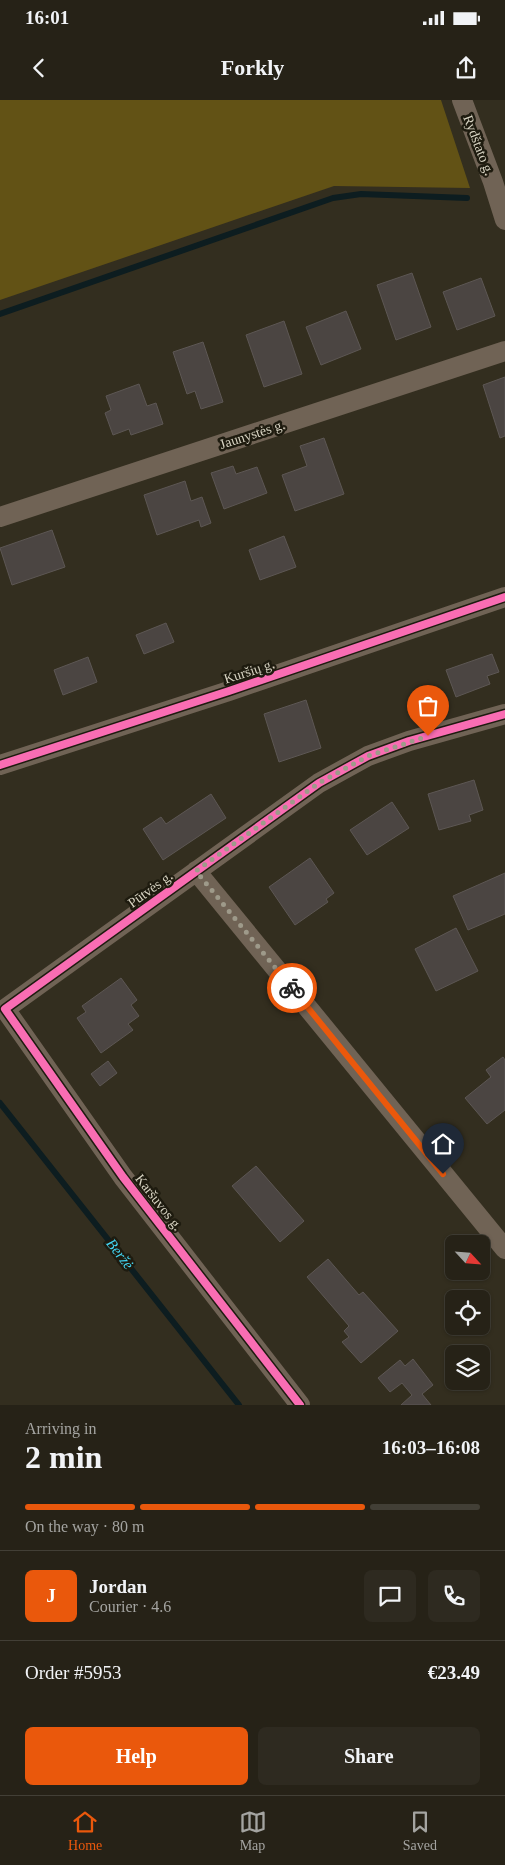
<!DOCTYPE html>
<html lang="en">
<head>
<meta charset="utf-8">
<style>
	body { margin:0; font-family:"Times New Roman",serif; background:#2e2a20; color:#f1f3f6; height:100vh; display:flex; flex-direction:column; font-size:19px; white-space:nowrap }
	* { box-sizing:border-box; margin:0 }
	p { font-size:16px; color:#a4a4a1 }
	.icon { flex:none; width:28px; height:28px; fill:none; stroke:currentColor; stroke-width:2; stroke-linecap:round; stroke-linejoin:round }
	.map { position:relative; height:1305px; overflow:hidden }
	.details { display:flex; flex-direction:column; background:#262217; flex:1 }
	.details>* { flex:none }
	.needle { width:32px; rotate:116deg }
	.buttons { position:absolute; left:445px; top:1135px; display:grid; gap:10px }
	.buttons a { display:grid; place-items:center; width:45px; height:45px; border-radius:8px; background:#262217; box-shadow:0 1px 4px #0004,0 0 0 1px #423f36; font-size:25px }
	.pin { position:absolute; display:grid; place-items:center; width:42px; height:42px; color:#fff; margin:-51px -21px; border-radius:50% 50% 50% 0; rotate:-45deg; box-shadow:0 0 5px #0007 }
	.pin .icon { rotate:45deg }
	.courier { position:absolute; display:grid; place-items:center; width:50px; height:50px; margin:-25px; border:4px solid #ea580c; border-radius:50%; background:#fff; color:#222; box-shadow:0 1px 6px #0007 }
	.headline em { font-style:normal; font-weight:700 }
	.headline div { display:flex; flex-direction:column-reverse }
	.headline { display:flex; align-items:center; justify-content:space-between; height:85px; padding:0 25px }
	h1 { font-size:32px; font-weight:700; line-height:38px }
	.bar { display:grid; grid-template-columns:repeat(4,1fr); gap:8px 5px; align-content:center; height:60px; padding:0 25px }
	.bar i { height:6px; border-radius:4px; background:#423f36 }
	.bar .on { background:#ea580c }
	.bar p { grid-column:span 4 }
	.line { display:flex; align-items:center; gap:12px; padding:0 25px; border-top:1px solid #423f36 }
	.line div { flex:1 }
	.round { display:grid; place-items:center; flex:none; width:52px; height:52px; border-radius:8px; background:#2e2a20 }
	.primary-button { display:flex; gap:10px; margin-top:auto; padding:10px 25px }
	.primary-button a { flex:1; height:58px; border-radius:8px; background:#ea580c; color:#fff; font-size:20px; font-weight:700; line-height:58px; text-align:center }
	.primary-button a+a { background:#2e2a20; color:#f1f3f6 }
	.status { display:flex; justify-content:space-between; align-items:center; height:35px; padding:0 25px; background:#262217; direction:ltr }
	.status svg { height:14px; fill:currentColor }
	header { display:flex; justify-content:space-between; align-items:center; height:65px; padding:0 25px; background:#262217; font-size:22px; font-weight:700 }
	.tabs { display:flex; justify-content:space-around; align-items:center; height:70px; border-top:1px solid #423f36; background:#262217; font-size:14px; color:#a4a4a1 }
	.tabs a { display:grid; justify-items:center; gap:2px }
	.tabs .on { color:#ea580c }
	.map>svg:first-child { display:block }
</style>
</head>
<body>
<div class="status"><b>16:01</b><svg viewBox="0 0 49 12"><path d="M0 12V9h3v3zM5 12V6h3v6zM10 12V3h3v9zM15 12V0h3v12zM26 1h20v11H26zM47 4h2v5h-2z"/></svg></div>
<header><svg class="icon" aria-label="back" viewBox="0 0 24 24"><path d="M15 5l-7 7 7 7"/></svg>Forkly<svg class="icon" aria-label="share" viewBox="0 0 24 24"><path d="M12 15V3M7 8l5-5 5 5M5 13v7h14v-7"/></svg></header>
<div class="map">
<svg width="505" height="1305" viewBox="0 0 505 1305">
	<rect width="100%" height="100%" fill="#332e1f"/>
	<path fill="#625215" d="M 0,0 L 441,0 L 470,88 L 334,86 L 0,200 Z"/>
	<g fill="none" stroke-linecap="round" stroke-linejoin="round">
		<path stroke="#0d1d20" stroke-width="6" d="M 0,214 L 333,98 L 361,94 L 467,98
			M 0,1003 L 239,1305"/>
	</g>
	<path fill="#4b4542" stroke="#5d5754" d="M 412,173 L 431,227 L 396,240 L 377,185 Z
		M 481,178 L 495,216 L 457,230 L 443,192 Z
		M 346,211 L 361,249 L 321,265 L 306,227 Z
		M 284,221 L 302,274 L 264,287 L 246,235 Z
		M 203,242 L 223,302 L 201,309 L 195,291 L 187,294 L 173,252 Z
		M 505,277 L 505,336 L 500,338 L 483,285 Z
		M 139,284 L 147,306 L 156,303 L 163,324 L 131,335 L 129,329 L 113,335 L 105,313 L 111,310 L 106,296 Z
		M 324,338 L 344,394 L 295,411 L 282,375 L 307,366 L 300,346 Z
		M 233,366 L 236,374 L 257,367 L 267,393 L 224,409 L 211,373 Z
		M 185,381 L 191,401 L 202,397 L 211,423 L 201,427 L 199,420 L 157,435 L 144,395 Z
		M 52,430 L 65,467 L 12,485 L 0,448 Z
		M 284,436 L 296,467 L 260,480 L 249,450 Z
		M 166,523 L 174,542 L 144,554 L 136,535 Z
		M 492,554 L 499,572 L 487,576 L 490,584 L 456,597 L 446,570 Z
		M 88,557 L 97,582 L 63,595 L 54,570 Z
		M 306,600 L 321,648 L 279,662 L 264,614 Z
		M 474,680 L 483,710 L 469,715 L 471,721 L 439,730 L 428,694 Z
		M 211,694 L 226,718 L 163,760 L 143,729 L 161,717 L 166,724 Z
		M 392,702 L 409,728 L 367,755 L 350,730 Z
		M 310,758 L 334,793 L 326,799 L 328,802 L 295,825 L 269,787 Z
		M 505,773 L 505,814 L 468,830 L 453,796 Z
		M 456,828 L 478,871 L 436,891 L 415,849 Z
		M 121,878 L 137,900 L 131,905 L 139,916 L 128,924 L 133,930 L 101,953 L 77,918 L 86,912 L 82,906 Z
		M 503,957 L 505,960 L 505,1010 L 487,1024 L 465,998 L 491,977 L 486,970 Z
		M 108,961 L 117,973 L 100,986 L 91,974 Z
		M 256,1066 L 304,1121 L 280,1142 L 232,1086 Z
		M 328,1159 L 359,1195 L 363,1192 L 398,1231 L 361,1263 L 342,1242 L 349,1237 L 344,1231 L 349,1226 L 307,1177 Z
		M 413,1259 L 433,1285 L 422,1294 L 431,1305 L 401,1305 L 412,1295 L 402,1283 L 390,1292 L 378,1278 L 400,1260 L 405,1266 Z"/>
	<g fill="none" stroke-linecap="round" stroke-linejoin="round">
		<path stroke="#706355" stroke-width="20" d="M 462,0 L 493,82 L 505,120
			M 0,417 L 505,251
			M 0,665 L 229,591 L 505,497
			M 196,771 L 505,1149
			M 300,1305 L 123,1077 L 5,909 L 319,683 L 368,656 L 409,641 L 505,614"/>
		<defs>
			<path id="cycleway" d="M 0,665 L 229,591 L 505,497
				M 300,1305 L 123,1077 L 5,909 L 319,683 L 368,656 L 409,641 L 505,614"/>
		</defs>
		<use href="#cycleway" stroke="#1e1b0f" stroke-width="11"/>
		<use href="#cycleway" stroke="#f96db3" stroke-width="8"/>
	</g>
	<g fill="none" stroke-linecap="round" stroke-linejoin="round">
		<path stroke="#9e9a8a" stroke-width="5" stroke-dasharray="0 9" d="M 292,888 L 196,771 L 319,683 L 368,656 L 428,636"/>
		<path stroke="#ea580c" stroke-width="6" d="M 292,888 L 443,1074"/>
	</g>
	<g text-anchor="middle" stroke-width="5" stroke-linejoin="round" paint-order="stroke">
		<g font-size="14" fill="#d8d4c3" stroke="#1e1b0f">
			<text transform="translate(479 45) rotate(69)" y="5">Rydštato g.</text>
			<text transform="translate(252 334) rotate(-18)" y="5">Jaunystės g.</text>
			<text transform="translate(249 571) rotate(-18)" y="5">Kuršių g.</text>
			<text transform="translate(150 789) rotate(-36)" y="5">Pūtvės g.</text>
			<text transform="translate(159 1102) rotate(52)" y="5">Karšuvos g.</text>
		</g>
		<g font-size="15" font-style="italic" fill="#43d6f4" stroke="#1e1b0f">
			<text transform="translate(120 1154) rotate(52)" y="5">Beržė</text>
		</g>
	</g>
</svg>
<div class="buttons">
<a><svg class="needle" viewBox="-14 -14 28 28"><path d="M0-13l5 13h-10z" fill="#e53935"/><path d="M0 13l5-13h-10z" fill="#a4a4a1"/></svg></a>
<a><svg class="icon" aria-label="locate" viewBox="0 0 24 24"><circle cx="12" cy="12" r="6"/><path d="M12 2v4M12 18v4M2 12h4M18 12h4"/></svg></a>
<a><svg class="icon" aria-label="layers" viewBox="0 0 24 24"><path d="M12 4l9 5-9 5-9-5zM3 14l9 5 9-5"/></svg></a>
</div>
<div class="pin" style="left:428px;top:636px;background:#ea580c"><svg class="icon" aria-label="bag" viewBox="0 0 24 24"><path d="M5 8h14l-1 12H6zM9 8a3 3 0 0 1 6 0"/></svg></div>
<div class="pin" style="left:443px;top:1074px;background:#1f2937"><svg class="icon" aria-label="home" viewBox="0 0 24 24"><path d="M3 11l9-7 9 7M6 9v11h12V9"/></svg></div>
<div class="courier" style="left:292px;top:888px"><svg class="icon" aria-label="bike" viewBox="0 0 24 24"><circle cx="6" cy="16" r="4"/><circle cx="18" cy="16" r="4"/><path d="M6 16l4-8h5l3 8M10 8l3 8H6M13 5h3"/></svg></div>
</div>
<section class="details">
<div class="headline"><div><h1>2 min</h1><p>Arriving in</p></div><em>16:03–16:08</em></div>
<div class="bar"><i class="on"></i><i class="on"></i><i class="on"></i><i></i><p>On the way · 80 m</p></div>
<div class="line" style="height:90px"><b class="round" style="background:#ea580c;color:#fff">J</b><div><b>Jordan</b><p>Courier · 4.6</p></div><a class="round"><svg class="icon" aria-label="chat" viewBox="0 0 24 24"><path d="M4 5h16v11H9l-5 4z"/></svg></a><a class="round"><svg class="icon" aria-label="phone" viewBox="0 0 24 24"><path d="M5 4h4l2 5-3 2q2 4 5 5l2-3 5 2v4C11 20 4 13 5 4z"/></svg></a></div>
<div class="line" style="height:65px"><div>Order #5953</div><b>€23.49</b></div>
<div class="primary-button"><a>Help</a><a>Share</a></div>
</section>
<nav class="tabs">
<a class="on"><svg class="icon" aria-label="home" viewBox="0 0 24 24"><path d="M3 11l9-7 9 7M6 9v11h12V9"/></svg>Home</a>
<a><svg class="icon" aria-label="map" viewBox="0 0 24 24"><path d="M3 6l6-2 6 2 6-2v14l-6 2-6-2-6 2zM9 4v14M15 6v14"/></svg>Map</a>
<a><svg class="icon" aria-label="saved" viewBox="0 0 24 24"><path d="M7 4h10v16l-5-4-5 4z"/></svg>Saved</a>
</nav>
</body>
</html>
